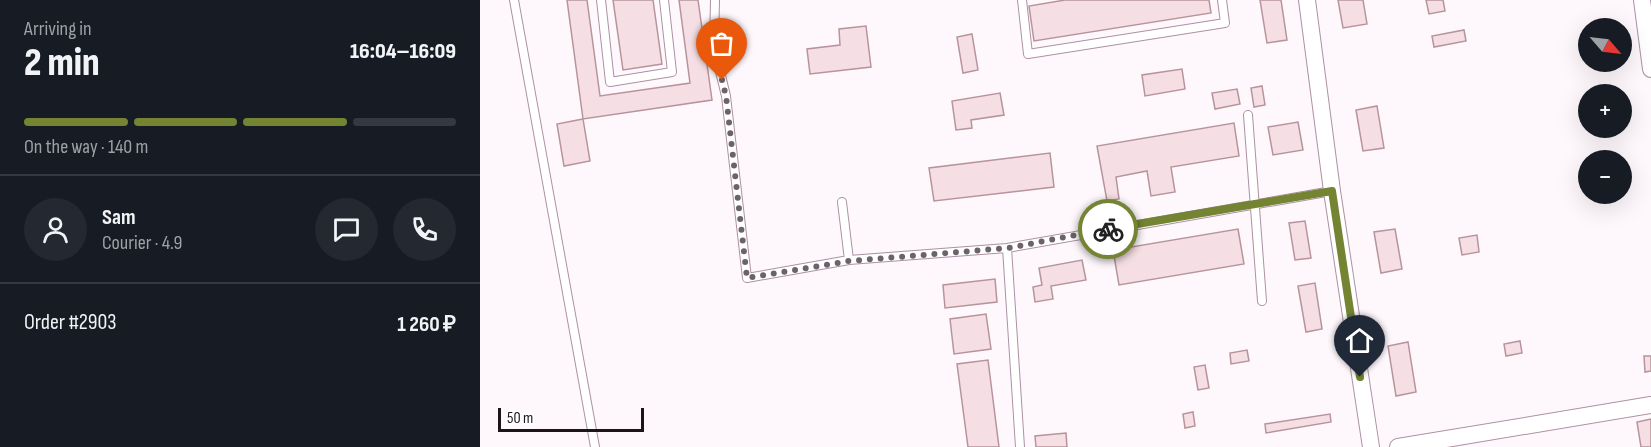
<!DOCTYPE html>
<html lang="en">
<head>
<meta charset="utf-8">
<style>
	body { margin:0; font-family:"Sofia Sans Condensed",sans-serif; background:#242831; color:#f1f3f6; height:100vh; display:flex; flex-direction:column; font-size:22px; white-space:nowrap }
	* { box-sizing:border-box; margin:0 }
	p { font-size:20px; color:#9ea1a6 }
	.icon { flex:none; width:33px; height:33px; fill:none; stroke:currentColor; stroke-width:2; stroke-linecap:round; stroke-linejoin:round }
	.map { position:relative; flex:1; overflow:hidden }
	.drawer { display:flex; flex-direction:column; background:#171b24; width:480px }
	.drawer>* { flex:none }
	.needle { width:39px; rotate:118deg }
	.buttons { position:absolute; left:1098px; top:18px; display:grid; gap:12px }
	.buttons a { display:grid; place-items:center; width:54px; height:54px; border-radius:50%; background:#171b24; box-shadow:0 6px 24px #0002; font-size:30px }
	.scale { position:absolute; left:18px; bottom:15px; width:146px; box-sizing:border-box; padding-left:6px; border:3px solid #1d131a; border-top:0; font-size:16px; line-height:21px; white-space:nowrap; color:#1d131a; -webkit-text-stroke:4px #fff; paint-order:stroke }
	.pin { position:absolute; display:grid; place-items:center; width:51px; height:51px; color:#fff; margin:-62px -26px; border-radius:50% 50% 50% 0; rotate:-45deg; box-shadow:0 0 6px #0007 }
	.pin .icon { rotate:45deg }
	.courier { position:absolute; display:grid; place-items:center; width:60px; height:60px; margin:-30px; border:4px solid #748433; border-radius:50%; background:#fff; color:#222; box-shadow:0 2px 8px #0007 }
	.headline em { font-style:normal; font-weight:800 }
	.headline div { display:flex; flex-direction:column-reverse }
	.headline { display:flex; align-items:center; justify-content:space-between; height:102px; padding:0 24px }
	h1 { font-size:39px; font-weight:800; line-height:45px }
	.bar { display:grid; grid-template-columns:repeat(4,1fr); gap:9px 6px; align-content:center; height:72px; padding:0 24px }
	.bar i { height:8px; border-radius:4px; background:#363941 }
	.bar .active { background:#748433 }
	.bar p { grid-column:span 4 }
	.line { display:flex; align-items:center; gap:15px; padding:0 24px; border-top:2px solid #363941 }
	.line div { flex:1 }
	.round { display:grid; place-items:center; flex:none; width:63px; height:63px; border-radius:32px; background:#242831 }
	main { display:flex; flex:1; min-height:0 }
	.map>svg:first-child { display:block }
</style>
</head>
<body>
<main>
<section class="drawer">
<div class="headline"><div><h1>2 min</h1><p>Arriving in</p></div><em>16:04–16:09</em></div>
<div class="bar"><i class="active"></i><i class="active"></i><i class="active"></i><i></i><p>On the way · 140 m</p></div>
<div class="line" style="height:108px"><a class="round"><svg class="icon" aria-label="person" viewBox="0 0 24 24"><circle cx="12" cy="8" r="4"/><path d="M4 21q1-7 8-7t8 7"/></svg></a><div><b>Sam</b><p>Courier · 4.9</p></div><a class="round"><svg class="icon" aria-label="chat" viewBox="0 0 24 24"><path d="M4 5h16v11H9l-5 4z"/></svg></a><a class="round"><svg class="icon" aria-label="phone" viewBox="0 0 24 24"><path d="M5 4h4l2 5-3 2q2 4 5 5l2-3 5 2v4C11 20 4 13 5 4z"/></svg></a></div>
<div class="line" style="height:78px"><div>Order #2903</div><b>1 260 ₽</b></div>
</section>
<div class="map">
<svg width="1171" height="447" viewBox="0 0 1171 447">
	<rect width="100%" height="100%" fill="#fef8fc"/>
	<path fill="#f6dfe4" stroke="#b7949b" stroke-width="1.5" d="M 87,0 L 107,0 L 120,96 L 210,83 L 199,0 L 218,0 L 232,100 L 103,119 Z
		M 133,0 L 173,0 L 182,64 L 143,70 Z
		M 585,0 L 729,0 L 731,13 L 554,41 L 549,6 Z
		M 780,0 L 801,0 L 807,40 L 787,43 Z
		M 858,0 L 883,0 L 887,24 L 863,28 Z
		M 946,0 L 963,0 L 965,11 L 949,14 Z
		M 386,26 L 391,67 L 330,74 L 327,49 L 360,45 L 359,29 Z
		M 984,30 L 986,41 L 954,47 L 952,36 Z
		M 492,34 L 498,70 L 483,73 L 477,37 Z
		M 702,69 L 705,89 L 665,96 L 662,75 Z
		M 782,86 L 785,105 L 774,107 L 771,88 Z
		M 757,89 L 760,104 L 735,109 L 732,93 Z
		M 520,93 L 524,115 L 491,120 L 492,128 L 476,130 L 472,101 Z
		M 897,106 L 904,148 L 883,151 L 876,110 Z
		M 103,119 L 110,161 L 84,166 L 77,124 Z
		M 818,122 L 823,150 L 793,155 L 788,127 Z
		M 754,123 L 759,156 L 691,167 L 695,192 L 671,196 L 667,171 L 636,177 L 639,199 L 627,201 L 617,146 Z
		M 570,153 L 574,187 L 454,201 L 449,168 Z
		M 825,221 L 831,258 L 815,260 L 809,223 Z
		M 758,229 L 764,264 L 639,285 L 633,250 Z
		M 915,229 L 922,269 L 901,273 L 894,232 Z
		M 997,235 L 999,252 L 982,255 L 979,238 Z
		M 602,260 L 606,280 L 571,286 L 573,299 L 555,302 L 553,287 L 562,285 L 559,268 Z
		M 515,279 L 517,302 L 465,308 L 463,285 Z
		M 835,283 L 842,329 L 826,332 L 818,286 Z
		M 506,314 L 511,349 L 474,354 L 470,319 Z
		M 1040,341 L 1042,353 L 1026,356 L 1024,344 Z
		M 928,342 L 936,392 L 916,396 L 908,346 Z
		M 767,350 L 769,361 L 751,364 L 750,353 Z
		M 1164,356 L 1171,356 L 1171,371 L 1165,372 Z
		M 508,360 L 519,447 L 488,447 L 477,364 Z
		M 725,365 L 729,388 L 718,390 L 714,367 Z
		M 713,412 L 715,426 L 705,428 L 703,414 Z
		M 850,414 L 851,422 L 786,433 L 785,424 Z
		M 1171,419 L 1171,447 L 1161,447 L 1157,422 Z
		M 586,433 L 587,447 L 556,447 L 555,436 Z"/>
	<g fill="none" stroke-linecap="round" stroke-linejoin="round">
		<defs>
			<path id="lane" d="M 34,0 L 115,447
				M 121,0 L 130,82 L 192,72 L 184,0
				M 235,0 L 234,47 L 246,96 L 267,278 L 369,260 L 362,202
				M 542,0 L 548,54 L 745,23 L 742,0
				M 768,115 L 782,301
				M 527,248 L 540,447
				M 369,260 L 527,248 L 852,191"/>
			<path id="street" d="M 827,0 L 852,191 L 891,447
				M 1162,0 L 1171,69
				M 918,447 L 1171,405"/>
		</defs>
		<use href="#lane" stroke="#ac91a5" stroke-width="10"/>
		<use href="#street" stroke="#ac91a5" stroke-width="18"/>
		<use href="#lane" stroke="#fff" stroke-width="8"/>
		<use href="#street" stroke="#fff" stroke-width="16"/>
	</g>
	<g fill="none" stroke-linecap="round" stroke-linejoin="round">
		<path stroke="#6c6369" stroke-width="6" stroke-dasharray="0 10.8" d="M 242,80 L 246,96 L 267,278 L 369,261 L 528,248 L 628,229"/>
		<path stroke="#748433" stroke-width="8" d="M 628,229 L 852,191 L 880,377"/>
	</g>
</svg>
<div class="buttons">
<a><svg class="needle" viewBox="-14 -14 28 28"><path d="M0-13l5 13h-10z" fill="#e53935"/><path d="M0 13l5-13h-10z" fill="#9ea1a6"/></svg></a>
<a>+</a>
<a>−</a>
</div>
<div class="scale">50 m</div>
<div class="pin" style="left:242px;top:80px;background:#ea580c"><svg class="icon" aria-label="bag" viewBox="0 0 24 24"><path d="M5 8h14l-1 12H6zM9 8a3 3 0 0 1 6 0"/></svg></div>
<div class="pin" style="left:880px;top:377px;background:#1f2937"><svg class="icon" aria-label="home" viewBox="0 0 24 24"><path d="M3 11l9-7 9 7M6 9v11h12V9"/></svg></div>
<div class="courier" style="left:628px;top:229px"><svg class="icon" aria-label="bike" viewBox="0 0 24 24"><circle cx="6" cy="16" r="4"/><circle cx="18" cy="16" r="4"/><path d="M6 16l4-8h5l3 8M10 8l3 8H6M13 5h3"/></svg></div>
</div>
</main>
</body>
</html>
